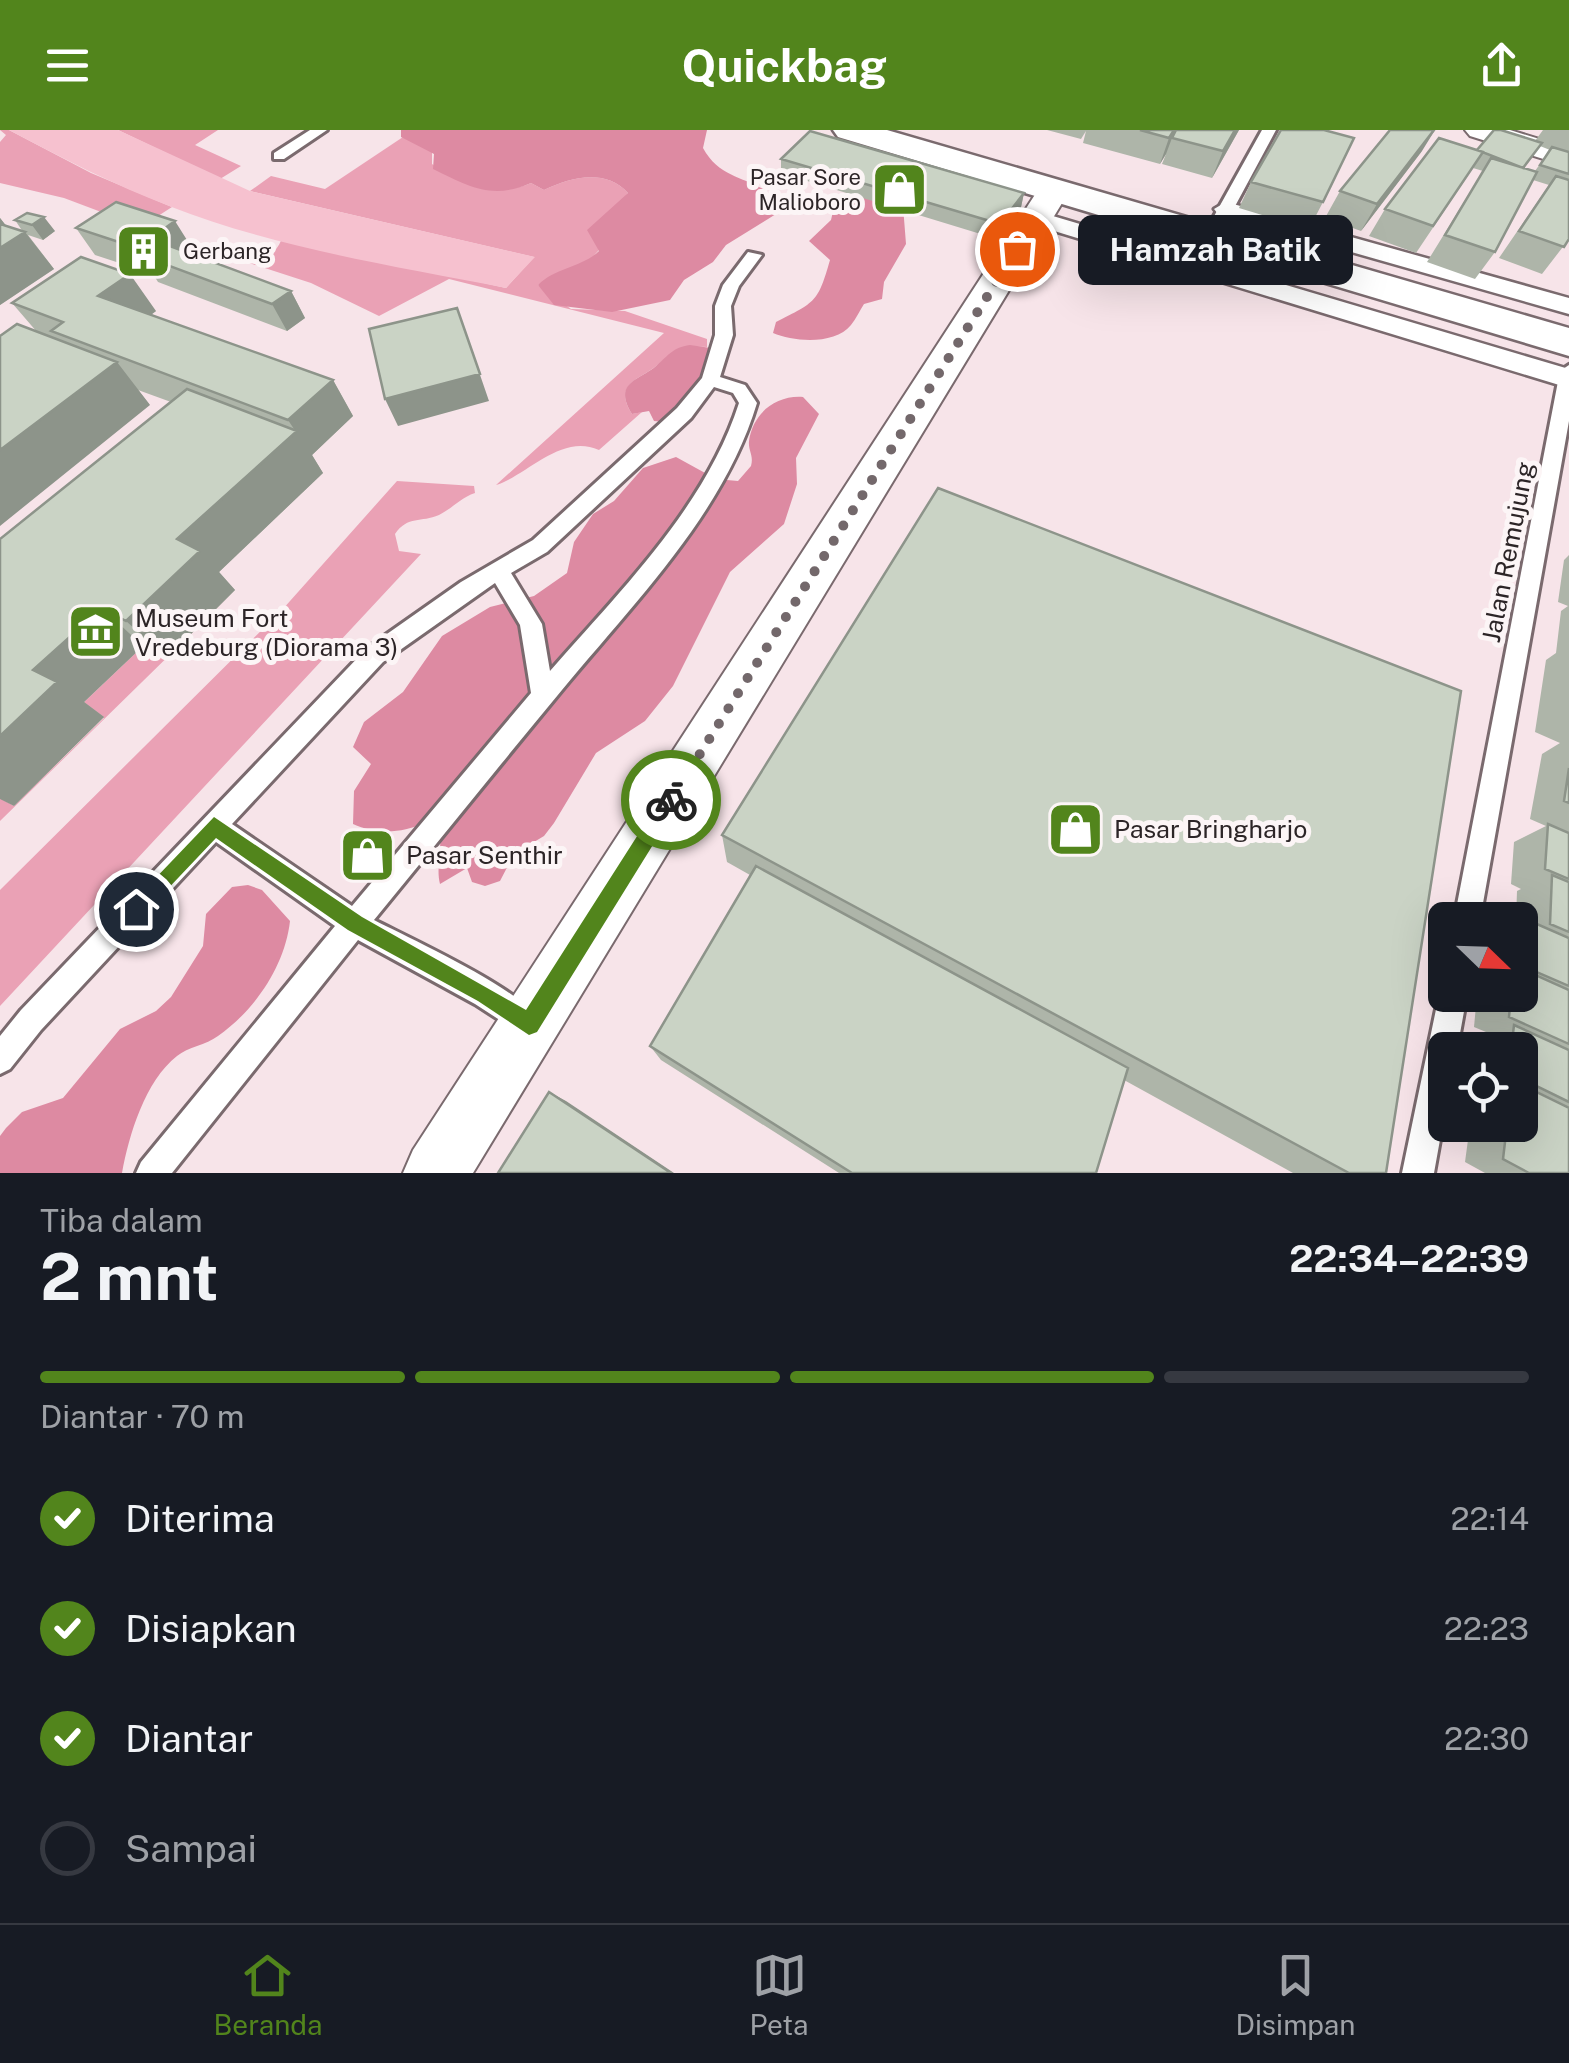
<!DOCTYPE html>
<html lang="id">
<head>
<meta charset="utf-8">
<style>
	body { margin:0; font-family:"Public Sans",sans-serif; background:#242831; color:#f1f3f6; height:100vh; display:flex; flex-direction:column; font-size:38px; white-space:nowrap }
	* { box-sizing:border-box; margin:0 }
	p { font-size:32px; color:#9ea1a6 }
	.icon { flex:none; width:55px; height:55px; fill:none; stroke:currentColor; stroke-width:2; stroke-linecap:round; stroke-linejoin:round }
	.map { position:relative; height:1043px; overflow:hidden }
	.panel { display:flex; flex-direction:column; background:#171b24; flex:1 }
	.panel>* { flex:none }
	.needle { width:65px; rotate:113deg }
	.fabs { position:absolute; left:1428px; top:772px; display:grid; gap:20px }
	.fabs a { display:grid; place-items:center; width:110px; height:110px; border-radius:15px; background:#171b24; box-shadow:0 10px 40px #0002; font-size:50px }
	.pin { position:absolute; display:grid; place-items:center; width:85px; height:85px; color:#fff; margin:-42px; border:5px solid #fff; border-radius:50%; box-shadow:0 2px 10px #0007 }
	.courier { position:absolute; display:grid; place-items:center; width:100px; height:100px; margin:-50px; border:8px solid #52851c; border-radius:50%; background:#fff; color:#222; box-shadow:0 2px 12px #0007 }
	.bubble { position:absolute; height:70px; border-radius:15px; background:#171b24; box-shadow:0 10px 40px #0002; font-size:32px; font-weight:700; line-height:70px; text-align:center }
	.summary em { font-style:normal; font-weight:700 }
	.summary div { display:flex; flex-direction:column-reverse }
	.summary { display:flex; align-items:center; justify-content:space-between; height:170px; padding:0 40px }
	h1 { font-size:65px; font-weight:700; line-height:75px }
	.bar { display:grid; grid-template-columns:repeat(4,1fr); gap:15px 10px; align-content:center; height:120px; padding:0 40px }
	.bar i { height:12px; border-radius:8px; background:#363941 }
	.bar .current { background:#52851c }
	.bar p { grid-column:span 4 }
	ol { padding:0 40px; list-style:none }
	li { display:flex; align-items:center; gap:30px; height:110px }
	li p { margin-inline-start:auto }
	li .icon { padding:10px; border-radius:50%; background:#52851c; color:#fff; stroke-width:4 }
	li:last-child { color:#9ea1a6 }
	li i { width:55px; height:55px; border:5px solid #363941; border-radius:50% }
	header { display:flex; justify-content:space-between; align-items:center; height:130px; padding:0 40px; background:#52851c; color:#fff; font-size:45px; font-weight:700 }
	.tab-bar { display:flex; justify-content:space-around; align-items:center; height:140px; border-top:2px solid #363941; background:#171b24; font-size:28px; color:#9ea1a6 }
	.tab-bar a { display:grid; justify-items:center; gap:5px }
	.tab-bar .current { color:#52851c }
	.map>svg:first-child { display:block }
</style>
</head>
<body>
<header><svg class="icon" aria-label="menu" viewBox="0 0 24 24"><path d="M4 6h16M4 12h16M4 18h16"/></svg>Quickbag<svg class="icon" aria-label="share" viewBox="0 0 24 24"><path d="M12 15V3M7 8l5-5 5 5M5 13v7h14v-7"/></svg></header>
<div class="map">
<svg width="1569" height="1043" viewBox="0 0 1569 1043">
	<rect width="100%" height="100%" fill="#f7e4e9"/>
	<path fill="#eaa1b5" d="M 9,0 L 91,43 L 172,77 L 141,97 L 64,68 L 0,53 L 0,12 L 6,5 L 0,0 Z
		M 118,0 L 218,0 L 195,15 L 241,36 L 220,49 Z
		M 403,7 L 432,21 L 432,34 C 459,53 500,67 531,53 L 544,60 C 570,47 606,38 628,63 C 613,84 585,91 599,120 L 588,132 L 538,155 L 571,179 L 625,181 L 707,209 L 707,217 C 683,215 674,221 656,236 C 641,249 612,253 632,284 L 642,282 L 599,320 C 561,303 528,345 496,355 L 664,203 L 449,149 L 379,186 L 311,153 L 240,130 C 260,131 275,128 282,108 L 506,158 L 534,127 L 250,61 L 271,46 L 325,59 Z
		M 397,351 L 474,356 L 475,363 C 460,368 453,378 439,385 C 421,393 408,385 395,404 L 399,421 L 421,424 L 0,876 L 0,760 L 282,480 Z
		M 236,460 L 0,691 L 0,668 L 14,676 L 104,588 L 81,575 L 143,516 L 167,527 Z"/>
	<path fill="#dd8aa2" d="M 401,0 L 707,0 L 703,18 C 720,49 746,46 771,64 L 776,84 L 726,115 L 713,132 L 684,150 L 670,170 L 612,182 L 554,175 L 538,155 C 556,137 581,138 599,121 L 587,100 L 628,63 C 606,38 570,47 544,60 L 531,53 C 492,70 470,57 433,39 L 434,24 L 401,7 Z
		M 856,62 L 903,76 L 906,114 L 884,152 L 882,169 L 864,174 C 860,180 856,189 851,195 C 835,215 794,212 773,203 L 776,192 C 816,172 818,172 830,130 L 809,111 L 831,90 L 835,73 Z
		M 690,215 L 711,218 C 714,246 683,272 664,292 L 654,291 L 649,281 L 632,284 C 612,252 640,250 656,236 C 670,224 672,218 690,215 Z
		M 803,267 L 819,284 L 796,328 L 797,354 L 784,394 L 730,442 L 673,556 L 645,591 L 596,623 L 554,693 L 544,706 L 514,724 L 500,751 L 485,756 L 472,752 L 467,738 L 440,754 C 435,734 445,716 437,697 L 424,693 C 401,704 375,704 353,694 L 354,661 L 371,634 L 353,617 L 364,592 L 403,562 L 442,506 L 490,477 L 534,466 L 567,443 L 574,412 L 593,384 L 614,371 L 643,338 L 676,327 L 716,349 L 738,351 L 751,336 C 754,325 748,321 749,311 C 753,283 776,265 803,267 Z
		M 248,755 L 262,760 L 290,791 C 285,836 255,880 218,906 C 206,915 188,917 177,926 C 145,951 129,1005 122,1043 L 0,1043 L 0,1006 L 6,998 L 22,982 L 63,968 L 120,899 L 156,881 L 171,867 L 203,816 L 206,784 L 232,757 Z"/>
	<path fill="#f6c1cf" d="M 9,0 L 118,0 L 250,61 L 535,127 L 506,158 C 394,136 276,118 169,76 C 114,55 62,28 9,0 Z"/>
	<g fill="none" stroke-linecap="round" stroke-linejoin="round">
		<defs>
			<path id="service" d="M 310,0 L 327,0 L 284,29 L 274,29 L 274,23 Z
				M 1262,0 L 1276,0 L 1219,106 L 1205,109 L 1203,106 Z
				M 748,122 L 762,125 L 739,156 L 731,176 L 733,205 L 720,247 L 745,255 L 757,273 C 724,383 634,473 562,560 C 499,636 437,713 374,790 C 409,808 530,863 543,895 L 539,905 L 529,909 L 475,874 L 358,810 L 172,1043 L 136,1043 L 141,1032 L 335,796 L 216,712 L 41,900 L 10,939 L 0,944 L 0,906 L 21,880 L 367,518 L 461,452 L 533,410 L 677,278 L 702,248 L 715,205 L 715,176 L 723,155 ZM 714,257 L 733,263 L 739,273 C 706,376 620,461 550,541 L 542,494 L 511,443 L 547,422 L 691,288 ZM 495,453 L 520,495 L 531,563 L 352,776 L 232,694 L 383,532 Z
				M 1569,235 L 1569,291 L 1480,790 L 1454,790 L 1560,241 Z
				M 1445,854 L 1445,865 L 1467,865 L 1457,920 L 1445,920 L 1445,982 L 1434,1043 L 1402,1043 L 1439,865 Z"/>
			<path id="pedestrian" d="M 1226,72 L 1569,168 L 1569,184 L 1218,84 L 1214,79 Z
				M 1036,81 L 1569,239 L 1569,258 L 1028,93 L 1028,83 Z"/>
			<path id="minor" d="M 1465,0 L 1510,0 L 1569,18 L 1569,37 L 1470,6 Z
				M 1054,51 L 1070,60 L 473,1043 L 403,1043 L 413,1020 L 1038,60 Z"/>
			<path id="secondary" d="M 833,0 L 887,0 L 1569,198 L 1569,226 L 838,7 Z"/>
		</defs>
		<use href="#service" stroke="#7a6a6e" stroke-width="6"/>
		<use href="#pedestrian" stroke="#7a6a6e" stroke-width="5"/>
		<use href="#minor" stroke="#7a6a6e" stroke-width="4"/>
		<use href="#secondary" stroke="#7a6a6e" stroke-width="5"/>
		<use href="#service" fill="#fff" fill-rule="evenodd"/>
		<use href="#pedestrian" fill="#fff" fill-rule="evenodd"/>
		<use href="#minor" fill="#fff" fill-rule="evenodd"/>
		<use href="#secondary" fill="#fff" fill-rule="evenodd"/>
	</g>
	<path fill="#aeb5a9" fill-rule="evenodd" d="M 1047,0 L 1239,0 L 1212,48 L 1162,34 L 1166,24 L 1160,34 L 1083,13 L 1086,1 L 1081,9 Z
		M 1543,0 L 1569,0 L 1569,109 L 1542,144 L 1499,128 L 1549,55 L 1533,50 L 1495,122 L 1475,149 L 1427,132 L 1483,41 L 1473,38 L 1416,123 L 1369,106 L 1385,79 L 1477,20 L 1535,11 ZM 1540,16 L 1550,20 L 1535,41 L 1524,38 Z
		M 1422,21 L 1361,101 L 1325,88 L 1340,61 Z
		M 781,29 L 1024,63 L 1021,77 L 997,109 L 781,43 Z
		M 1251,52 L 1323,72 L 1309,99 L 1239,78 Z
		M 0,88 L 6,96 L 23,102 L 15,90 L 55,101 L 43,110 L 28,105 L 54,139 L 0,175 Z
		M 76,98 L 192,118 L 187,122 L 291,161 L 305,188 L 287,201 L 158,152 L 153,144 L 95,125 Z
		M 12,173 L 156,181 L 151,185 L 333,250 L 353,286 L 312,325 L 323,343 L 219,442 L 235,460 L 167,528 L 143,516 L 84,572 L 104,587 L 14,676 L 171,272 L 138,260 L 150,275 L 37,202 Z
		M 1569,425 L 1569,1043 L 1485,1043 L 1465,1032 L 1470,995 L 1520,995 L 1520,920 L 1476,920 L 1478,904 L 1486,902 L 1474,897 L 1477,865 L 1520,865 L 1520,790 L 1516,790 L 1517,761 L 1521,759 L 1511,754 L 1514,712 L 1546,696 L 1530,689 L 1542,624 L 1560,613 L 1535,602 L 1546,530 L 1556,523 L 1561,481 L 1568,476 L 1558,472 L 1564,430 Z
		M 722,705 L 1386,1043 L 1293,1043 L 1124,950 L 1096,1043 L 839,1043 L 661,930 L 650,916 L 750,745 L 727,732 Z"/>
	<path fill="#8d948a" d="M 1174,0 L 1179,0 L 1172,8 L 1166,24 L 1160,34 L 1169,8 Z
		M 1235,0 L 1239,0 L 1212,48 L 1223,21 Z
		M 1435,0 L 1422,21 L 1361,101 L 1377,74 Z
		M 1024,63 L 1021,77 L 997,109 L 1000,94 Z
		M 44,87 L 55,101 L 43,110 L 32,95 Z
		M 0,88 L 16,108 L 25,102 L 54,139 L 0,175 Z
		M 175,91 L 192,118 L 168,135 L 143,126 L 137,118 Z
		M 130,144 L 156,181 L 126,203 L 98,166 Z
		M 291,161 L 305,188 L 287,201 L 272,174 Z
		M 457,178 L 489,271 L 398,296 L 385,269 Z
		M 117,232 L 150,275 L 0,396 L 0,320 Z
		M 333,250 L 353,286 L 312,325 L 323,343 L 219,442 L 235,460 L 167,528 L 126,491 L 177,409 L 296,302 L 288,290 Z
		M 102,478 L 143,516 L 84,572 L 104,587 L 14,676 L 0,669 L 0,606 L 33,540 Z
		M 549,962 L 566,971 L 674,1043 L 671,1043 Z"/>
	<path fill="#cad3c5" stroke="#8d948a" stroke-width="2.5" d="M 1140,0 L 1174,0 L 1169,8 Z
		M 1176,0 L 1235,0 L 1223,21 L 1172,8 Z
		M 1281,0 L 1324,0 L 1354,8 L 1323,72 L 1251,52 Z
		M 1390,0 L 1434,0 L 1377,74 L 1340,61 Z
		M 1494,0 L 1501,0 L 1542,13 L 1523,38 L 1477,20 Z
		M 810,1 L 1024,63 L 1000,94 L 781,29 Z
		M 1439,8 L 1483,22 L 1433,96 L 1385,79 Z
		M 1552,17 L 1569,22 L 1569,44 L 1540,35 Z
		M 1491,28 L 1537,42 L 1495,122 L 1445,105 Z
		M 1556,46 L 1569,50 L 1569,109 L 1564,117 L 1519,101 Z
		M 116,72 L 175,91 L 137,118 L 76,98 Z
		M 27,83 L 44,87 L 32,95 L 15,90 Z
		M 0,94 L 25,102 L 0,118 Z
		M 159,112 L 291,161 L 272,174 L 140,125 Z
		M 81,127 L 130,144 L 98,166 L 333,250 L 288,290 L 51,201 L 63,192 L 12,173 Z
		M 457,178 L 480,244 L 385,269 L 369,199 Z
		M 17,194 L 117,232 L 0,320 L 0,206 Z
		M 187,259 L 297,301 L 177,409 L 200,421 L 126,491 L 102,478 L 33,540 L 57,552 L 0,606 L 0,409 Z
		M 938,358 L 1461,561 L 1386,1043 L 1349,1043 L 722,705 Z
		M 1569,638 L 1569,673 L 1564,671 Z
		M 1548,694 L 1569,703 L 1569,749 L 1545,739 Z
		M 756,736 L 1128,938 L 1096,1043 L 852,1043 L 650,916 Z
		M 1552,745 L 1569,752 L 1569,802 L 1550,794 Z
		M 1530,791 L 1569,808 L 1569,856 L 1527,838 Z
		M 1520,838 L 1569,860 L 1569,914 L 1509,887 L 1511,865 L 1520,865 Z
		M 1514,895 L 1569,920 L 1569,972 L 1520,948 L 1520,920 L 1511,920 Z
		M 1520,954 L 1569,978 L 1569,1043 L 1529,1043 L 1503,1029 L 1507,995 L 1520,995 Z
		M 549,962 L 671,1043 L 498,1043 Z"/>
	<path fill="#52851c" d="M 671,661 L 680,670 L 677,676 L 537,902 L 529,905 L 478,871 L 348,800 L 216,708 L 142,786 L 136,789 L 126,779 L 214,687 L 362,787 L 526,880 L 664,664 Z"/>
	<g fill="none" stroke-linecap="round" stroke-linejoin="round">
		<path stroke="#73686b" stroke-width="10" stroke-dasharray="0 18" d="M 671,670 L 1017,119"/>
	</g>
	<defs>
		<symbol id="shop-square" viewBox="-11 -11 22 22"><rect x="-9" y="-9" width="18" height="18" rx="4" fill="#52851c" stroke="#fcf5f6"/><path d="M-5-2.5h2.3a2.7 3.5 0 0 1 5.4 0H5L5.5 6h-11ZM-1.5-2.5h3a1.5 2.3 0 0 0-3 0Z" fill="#fff"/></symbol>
		<symbol id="building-square" viewBox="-11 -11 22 22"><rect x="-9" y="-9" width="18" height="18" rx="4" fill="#52851c" stroke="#fcf5f6"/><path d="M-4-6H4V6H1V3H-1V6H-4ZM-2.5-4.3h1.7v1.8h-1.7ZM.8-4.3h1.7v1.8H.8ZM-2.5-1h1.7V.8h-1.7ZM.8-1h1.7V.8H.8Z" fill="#fff"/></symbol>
		<symbol id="museum-square" viewBox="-11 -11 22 22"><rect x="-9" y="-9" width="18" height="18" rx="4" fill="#52851c" stroke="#fcf5f6"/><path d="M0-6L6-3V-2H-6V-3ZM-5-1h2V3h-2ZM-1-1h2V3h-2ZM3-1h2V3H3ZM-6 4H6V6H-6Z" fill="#fff"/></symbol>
	</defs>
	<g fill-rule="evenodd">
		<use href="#shop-square" x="868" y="28" width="63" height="63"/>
		<use href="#building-square" x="112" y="90" width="63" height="63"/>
		<use href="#museum-square" x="64" y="470" width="63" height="63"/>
		<use href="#shop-square" x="1044" y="668" width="63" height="63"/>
		<use href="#shop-square" x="336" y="694" width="63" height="63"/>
	</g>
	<g text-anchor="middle" stroke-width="10" stroke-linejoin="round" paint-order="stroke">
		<g font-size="22" fill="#2c2527" stroke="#fcf5f6" text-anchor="end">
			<text x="861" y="55">Pasar Sore<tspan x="861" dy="25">Malioboro</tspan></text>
			<text x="183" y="129" text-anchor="start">Gerbang</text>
		</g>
		<g font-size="25" fill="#2c2527" stroke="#fcf5f6">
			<text transform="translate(1508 422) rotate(-79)" y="9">Jalan Remujung</text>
		</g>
		<g font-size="25" fill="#2c2527" stroke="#fcf5f6" text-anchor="start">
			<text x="135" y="497">Museum Fort<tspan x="135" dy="29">Vredeburg (Diorama 3)</tspan></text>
			<text x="1114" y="708">Pasar Bringharjo</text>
			<text x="406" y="734">Pasar Senthir</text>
		</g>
	</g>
</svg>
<div class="fabs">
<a><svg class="needle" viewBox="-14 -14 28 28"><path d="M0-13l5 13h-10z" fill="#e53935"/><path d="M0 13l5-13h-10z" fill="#9ea1a6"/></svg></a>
<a><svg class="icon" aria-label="locate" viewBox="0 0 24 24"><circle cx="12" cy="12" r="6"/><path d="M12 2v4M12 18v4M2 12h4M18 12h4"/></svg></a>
</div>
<div class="pin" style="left:1017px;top:119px;background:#ea580c"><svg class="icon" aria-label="bag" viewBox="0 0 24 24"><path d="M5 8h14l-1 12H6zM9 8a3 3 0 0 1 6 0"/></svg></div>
<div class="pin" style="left:136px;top:779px;background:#1f2937"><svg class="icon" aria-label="home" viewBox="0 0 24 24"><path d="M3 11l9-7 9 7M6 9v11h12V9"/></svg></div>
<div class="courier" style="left:671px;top:670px"><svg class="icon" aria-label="bike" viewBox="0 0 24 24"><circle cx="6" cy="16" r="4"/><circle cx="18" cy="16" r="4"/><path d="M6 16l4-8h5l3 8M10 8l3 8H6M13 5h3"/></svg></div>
<div class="bubble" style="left:1078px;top:85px;width:275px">Hamzah Batik</div>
</div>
<section class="panel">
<div class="summary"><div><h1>2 mnt</h1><p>Tiba dalam</p></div><em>22:34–22:39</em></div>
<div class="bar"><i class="current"></i><i class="current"></i><i class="current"></i><i></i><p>Diantar · 70 m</p></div>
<ol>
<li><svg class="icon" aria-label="check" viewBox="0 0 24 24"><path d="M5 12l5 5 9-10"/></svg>Diterima<p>22:14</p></li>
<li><svg class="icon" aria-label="check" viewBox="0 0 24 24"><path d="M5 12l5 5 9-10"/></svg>Disiapkan<p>22:23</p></li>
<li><svg class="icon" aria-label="check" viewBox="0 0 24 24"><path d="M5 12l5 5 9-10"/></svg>Diantar<p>22:30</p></li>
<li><i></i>Sampai</li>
</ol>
</section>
<nav class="tab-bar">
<a class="current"><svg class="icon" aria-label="home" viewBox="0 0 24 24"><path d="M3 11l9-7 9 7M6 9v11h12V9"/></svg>Beranda</a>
<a><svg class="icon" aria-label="map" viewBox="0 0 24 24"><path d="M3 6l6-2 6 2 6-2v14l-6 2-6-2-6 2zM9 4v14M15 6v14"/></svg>Peta</a>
<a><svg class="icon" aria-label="saved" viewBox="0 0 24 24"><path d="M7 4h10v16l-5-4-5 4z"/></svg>Disimpan</a>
</nav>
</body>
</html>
